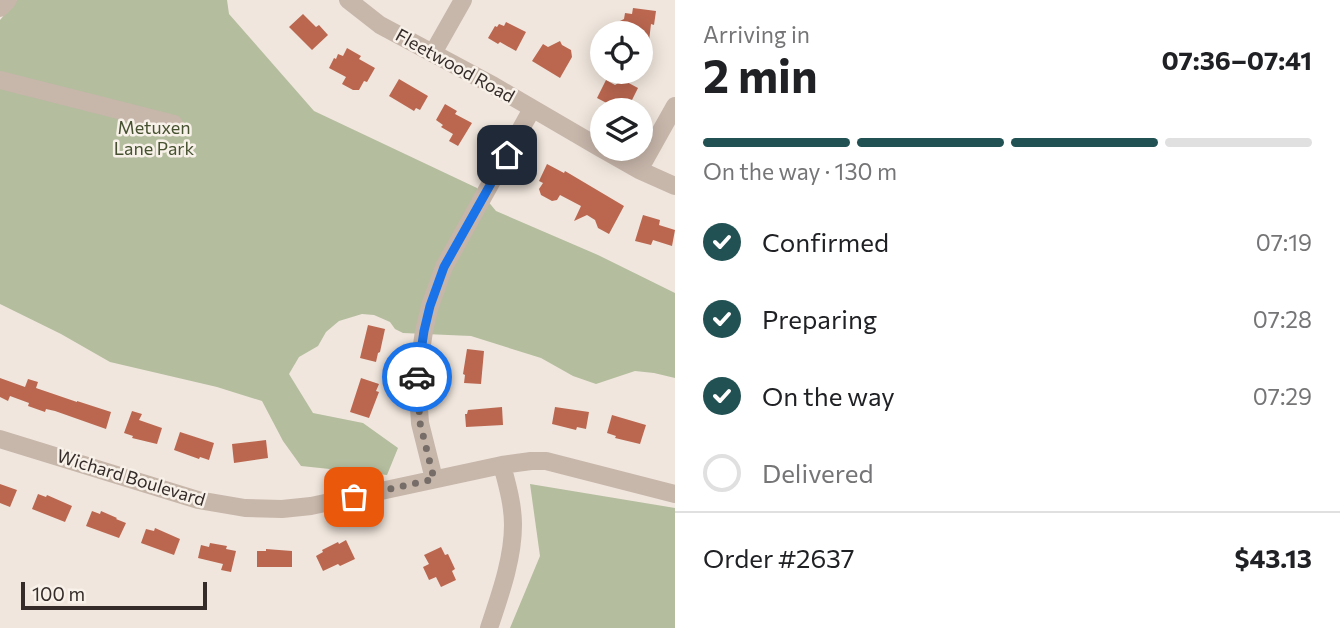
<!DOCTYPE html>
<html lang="en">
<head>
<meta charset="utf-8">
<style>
	body { margin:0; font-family:Commissioner,sans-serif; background:#f2f2f2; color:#202124; height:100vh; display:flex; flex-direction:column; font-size:26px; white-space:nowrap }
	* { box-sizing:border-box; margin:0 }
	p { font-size:23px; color:#757577 }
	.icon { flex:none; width:38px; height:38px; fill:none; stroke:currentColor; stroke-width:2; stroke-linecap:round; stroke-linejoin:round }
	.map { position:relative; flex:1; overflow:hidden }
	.sheet { display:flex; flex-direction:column; background:#fff; width:665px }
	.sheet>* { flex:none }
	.fabs { position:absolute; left:590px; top:21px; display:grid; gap:14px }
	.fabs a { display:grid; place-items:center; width:63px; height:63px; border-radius:50%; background:#fff; box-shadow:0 4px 18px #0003; font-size:35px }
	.scale { position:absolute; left:21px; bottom:18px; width:186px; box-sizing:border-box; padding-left:7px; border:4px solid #352c29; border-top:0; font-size:19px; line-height:24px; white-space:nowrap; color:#352c29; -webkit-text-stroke:5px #f8f1e9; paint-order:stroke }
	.pin { position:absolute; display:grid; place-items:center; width:60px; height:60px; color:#fff; margin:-30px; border-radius:14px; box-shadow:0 4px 10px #0006 }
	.courier { position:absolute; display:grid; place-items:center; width:70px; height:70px; margin:-35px; border:5px solid #1a73e8; border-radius:50%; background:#fff; color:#222; box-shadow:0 2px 9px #0007 }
	.headline em { font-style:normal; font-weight:700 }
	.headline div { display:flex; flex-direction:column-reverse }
	.headline { display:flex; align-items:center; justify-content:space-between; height:119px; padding:0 28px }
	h1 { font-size:46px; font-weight:700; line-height:52px }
	.bar { display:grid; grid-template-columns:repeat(4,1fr); gap:10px 7px; align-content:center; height:84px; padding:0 28px }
	.bar i { height:9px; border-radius:5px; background:#e0e0e0 }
	.bar .active { background:#225153 }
	.bar p { grid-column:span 4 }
	.line { display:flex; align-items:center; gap:18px; padding:0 28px; border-top:2px solid #e0e0e0 }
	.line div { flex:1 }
	ol { padding:0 28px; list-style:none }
	li { display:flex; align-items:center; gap:21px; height:77px }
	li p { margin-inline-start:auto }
	li .icon { padding:7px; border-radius:50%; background:#225153; color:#fff; stroke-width:4 }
	li:last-child { color:#757577 }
	li i { width:38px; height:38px; border:4px solid #e0e0e0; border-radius:50% }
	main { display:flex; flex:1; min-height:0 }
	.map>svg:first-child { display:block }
</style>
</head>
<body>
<main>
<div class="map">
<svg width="675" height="628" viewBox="0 0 675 628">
	<rect width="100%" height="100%" fill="#f0e6dd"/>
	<path fill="#b4bd9e" d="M 17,0 L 227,0 L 229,14 L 314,111 L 477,188 L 496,211 L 598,255 L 675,293 L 675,378 L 654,373 L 635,371 L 596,384 L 573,376 L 541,358 L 471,336 L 403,333 L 395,329 L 390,322 L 374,315 L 362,314 L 339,321 L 326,332 L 318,346 L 299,357 L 289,374 L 313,413 L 363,423 L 398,448 L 387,475 L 301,466 L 283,441 L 262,401 L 217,387 L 110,362 L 61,334 L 0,304 L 0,20 Z
		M 530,484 L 675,508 L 675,628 L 510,628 L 540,556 Z"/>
	<path fill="#bb6750" d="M 633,8 L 656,11 L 654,25 L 651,24 L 647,58 L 640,58 L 640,33 L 618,33 L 620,21 L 624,19 L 625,13 L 632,14 Z
		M 303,14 L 316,27 L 319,25 L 328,35 L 312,50 L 289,27 Z
		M 506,22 L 526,32 L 516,51 L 500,42 L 498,44 L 488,38 L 495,26 L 497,27 L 499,24 L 504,26 Z
		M 560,41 L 562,45 L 571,50 L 572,57 L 560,78 L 532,61 L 543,44 L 548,47 Z
		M 347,48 L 361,56 L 359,59 L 375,68 L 367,82 L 364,81 L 359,90 L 353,90 L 342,84 L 346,77 L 329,68 L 334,58 L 336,59 L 338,54 L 343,56 Z
		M 399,79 L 428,96 L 420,110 L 416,108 L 414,111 L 389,96 Z
		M 606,80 L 615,85 L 623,80 L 638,88 L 627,110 L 620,110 L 597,98 Z
		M 445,104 L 457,111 L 455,114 L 472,123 L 458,146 L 449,141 L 453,134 L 441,127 L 443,125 L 436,120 Z
		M 547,164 L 564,173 L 565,171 L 624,206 L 609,234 L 598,228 L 595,220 L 587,215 L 574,221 L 581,206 L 560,195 L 557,200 L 552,201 L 541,195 L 539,189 L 543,183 L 539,181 Z
		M 643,215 L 660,220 L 659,225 L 675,230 L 672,246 L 653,240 L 651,245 L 635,241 Z
		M 368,325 L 385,329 L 380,352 L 378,353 L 376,362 L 360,358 Z
		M 467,349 L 484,351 L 481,384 L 464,383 L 465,375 L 463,374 Z
		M 0,378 L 25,387 L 28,379 L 38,382 L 36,388 L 77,402 L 77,401 L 111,412 L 106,429 L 55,411 L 46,409 L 45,412 L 28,406 L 29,403 L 10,396 L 8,401 L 0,397 Z
		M 361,378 L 379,384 L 376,391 L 379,392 L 369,418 L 350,412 Z
		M 502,407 L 503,425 L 466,427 L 465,414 L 467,414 L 468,410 Z
		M 555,407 L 589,412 L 586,429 L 577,427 L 576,430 L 552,424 Z
		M 132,411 L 142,414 L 139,420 L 162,428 L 157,444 L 132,438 L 133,436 L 124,433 Z
		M 612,415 L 646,425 L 640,444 L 615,438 L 616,436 L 607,433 Z
		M 180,432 L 214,443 L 209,460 L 200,457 L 199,459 L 174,450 Z
		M 266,440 L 268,458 L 234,463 L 232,444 Z
		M 0,484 L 17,490 L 10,507 L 0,503 Z
		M 38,494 L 46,497 L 47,495 L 72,506 L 65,522 L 32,509 Z
		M 92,511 L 100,514 L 101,511 L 117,518 L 116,519 L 126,523 L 119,538 L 86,526 Z
		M 155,528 L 180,539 L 174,555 L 141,543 L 146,529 L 154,531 Z
		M 346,540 L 355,559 L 340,566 L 338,564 L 323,571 L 316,556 L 323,552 L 322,550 L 338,542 L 339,544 Z
		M 210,543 L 227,546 L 226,549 L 236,551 L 231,572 L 221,570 L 223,564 L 198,558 L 201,545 L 209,547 Z
		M 441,547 L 445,555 L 448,554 L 455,569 L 452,571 L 456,580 L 441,587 L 436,577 L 429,580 L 423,567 L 429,564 L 424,555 Z
		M 266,549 L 292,551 L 292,567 L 257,567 L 257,551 L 266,551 Z"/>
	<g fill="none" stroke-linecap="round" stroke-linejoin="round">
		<path stroke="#c7b6aa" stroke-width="18" d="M 348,0 L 380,25 L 494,86 L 602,149
			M 0,8 L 8,0
			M 433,53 L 463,0
			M 0,80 L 174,124
			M 602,149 L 639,170 L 675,186
			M 639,170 L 675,106
			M 0,439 L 198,500 L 245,508 L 282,509 L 311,506 L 502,465 L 531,461 L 546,461 L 675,494
			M 434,479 L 420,423 L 417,379 L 424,331 L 430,306 L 444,267 L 532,109
			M 489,628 C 500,595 513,559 513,525 C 513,504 507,484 502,465"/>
	</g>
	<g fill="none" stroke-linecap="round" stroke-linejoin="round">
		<path stroke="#766d68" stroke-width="7" stroke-dasharray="0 12.6" d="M 354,497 L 434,479 L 420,423 L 417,377"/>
		<path stroke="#1a73e8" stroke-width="9" d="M 417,377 L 424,331 L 430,306 L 444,267 L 507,155"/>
	</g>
	<g text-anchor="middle" stroke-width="5" stroke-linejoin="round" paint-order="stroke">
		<g font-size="18" fill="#352c29" stroke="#f8f1e9">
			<text transform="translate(455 66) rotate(29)" y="6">Fleetwood Road</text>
			<text transform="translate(131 478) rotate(17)" y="6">Wichard Boulevard</text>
		</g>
		<g font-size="18" fill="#45512f" stroke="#f8f1e9">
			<text x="154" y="134">Metuxen<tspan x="154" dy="21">Lane Park</tspan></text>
		</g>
	</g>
</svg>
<div class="fabs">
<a><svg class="icon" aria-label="locate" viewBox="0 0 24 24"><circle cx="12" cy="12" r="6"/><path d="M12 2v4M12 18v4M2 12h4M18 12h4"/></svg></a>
<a><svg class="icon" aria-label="layers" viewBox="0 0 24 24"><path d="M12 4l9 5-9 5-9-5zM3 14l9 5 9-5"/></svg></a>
</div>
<div class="scale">100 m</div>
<div class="pin" style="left:354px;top:497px;background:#ea580c"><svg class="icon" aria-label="bag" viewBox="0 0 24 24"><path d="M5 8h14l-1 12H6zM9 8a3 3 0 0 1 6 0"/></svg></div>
<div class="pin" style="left:507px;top:155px;background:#1f2937"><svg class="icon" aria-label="home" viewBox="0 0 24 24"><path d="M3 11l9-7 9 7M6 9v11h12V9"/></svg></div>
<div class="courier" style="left:417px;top:377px"><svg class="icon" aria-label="car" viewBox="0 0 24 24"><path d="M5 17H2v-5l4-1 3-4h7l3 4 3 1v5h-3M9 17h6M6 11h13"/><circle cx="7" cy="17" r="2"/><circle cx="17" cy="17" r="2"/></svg></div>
</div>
<section class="sheet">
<div class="headline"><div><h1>2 min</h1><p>Arriving in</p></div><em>07:36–07:41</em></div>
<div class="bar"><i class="active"></i><i class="active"></i><i class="active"></i><i></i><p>On the way · 130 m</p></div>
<ol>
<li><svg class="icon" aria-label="check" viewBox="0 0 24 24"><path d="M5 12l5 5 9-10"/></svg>Confirmed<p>07:19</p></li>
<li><svg class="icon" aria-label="check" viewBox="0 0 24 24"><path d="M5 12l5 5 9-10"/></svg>Preparing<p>07:28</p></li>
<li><svg class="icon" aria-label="check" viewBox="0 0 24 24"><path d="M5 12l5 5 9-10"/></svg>On the way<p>07:29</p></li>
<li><i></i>Delivered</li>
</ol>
<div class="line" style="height:91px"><div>Order #2637</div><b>$43.13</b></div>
</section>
</main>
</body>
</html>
